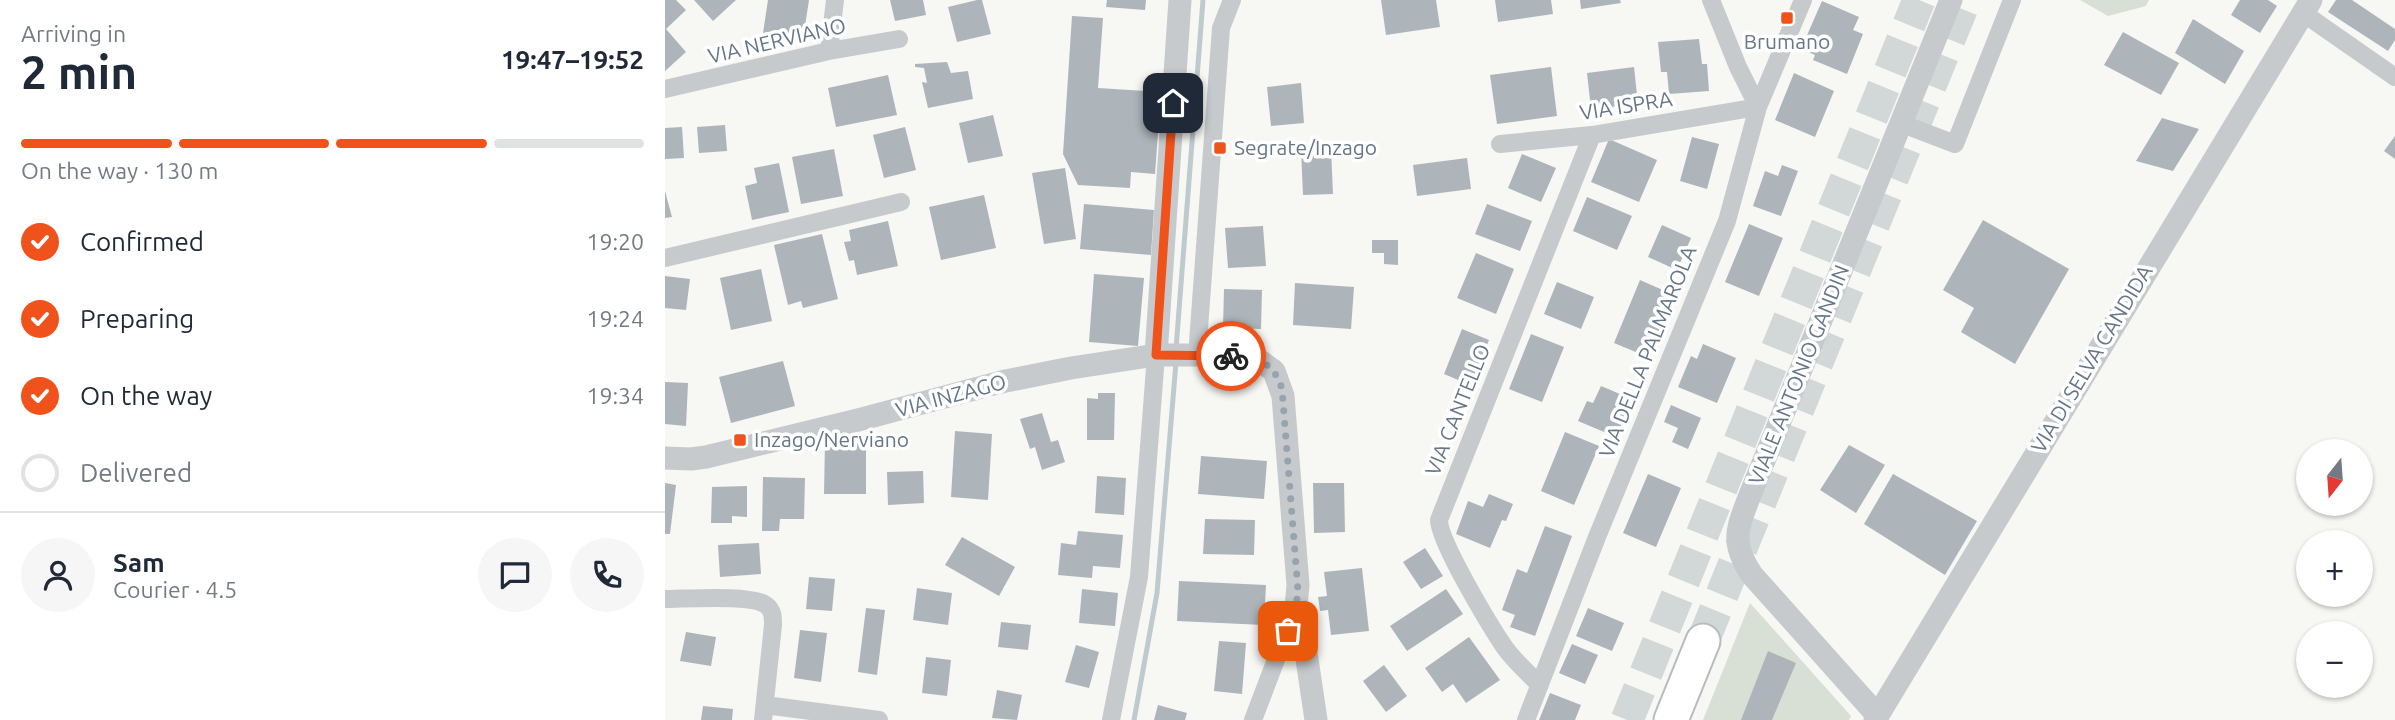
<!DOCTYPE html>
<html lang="en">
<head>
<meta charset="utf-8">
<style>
	body { margin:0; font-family:Ubuntu,sans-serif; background:#f6f6f7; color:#1f2937; height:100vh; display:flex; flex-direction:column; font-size:26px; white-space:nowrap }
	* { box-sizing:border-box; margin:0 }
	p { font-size:23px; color:#747a83 }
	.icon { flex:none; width:38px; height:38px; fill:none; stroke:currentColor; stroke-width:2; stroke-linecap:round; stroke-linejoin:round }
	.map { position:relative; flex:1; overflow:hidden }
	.drawer { display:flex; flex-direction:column; background:#fff; width:665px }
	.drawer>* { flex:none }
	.needle { width:46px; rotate:197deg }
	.fabs { position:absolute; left:1631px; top:439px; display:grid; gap:14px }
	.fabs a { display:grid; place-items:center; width:77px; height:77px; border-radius:50%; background:#fff; box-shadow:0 2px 5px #0004; font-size:35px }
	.pin { position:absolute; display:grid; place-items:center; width:60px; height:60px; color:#fff; margin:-30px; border-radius:14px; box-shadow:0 4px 10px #0006 }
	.courier { position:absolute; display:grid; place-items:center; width:70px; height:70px; margin:-35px; border:5px solid #ef521b; border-radius:50%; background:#fff; color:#222; box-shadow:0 2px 9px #0007 }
	.summary em { font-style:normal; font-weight:700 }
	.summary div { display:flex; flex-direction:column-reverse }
	.summary { display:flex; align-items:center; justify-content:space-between; height:119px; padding:0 21px }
	h1 { font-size:46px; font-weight:700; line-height:52px }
	.bar { display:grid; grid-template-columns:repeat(4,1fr); gap:10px 7px; align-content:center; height:84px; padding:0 21px }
	.bar i { height:9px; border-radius:5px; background:#e0e1e3 }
	.bar .current { background:#ef521b }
	.bar p { grid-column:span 4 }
	.line { display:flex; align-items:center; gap:18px; padding:0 21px; border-top:2px solid #e0e1e3 }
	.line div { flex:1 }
	.round { display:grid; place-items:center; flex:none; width:74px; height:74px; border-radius:37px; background:#f6f6f7 }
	ol { padding:0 21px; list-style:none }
	li { display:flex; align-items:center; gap:21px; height:77px }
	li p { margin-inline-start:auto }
	li .icon { padding:7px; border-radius:50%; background:#ef521b; color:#fff; stroke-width:4 }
	li:last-child { color:#747a83 }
	li i { width:38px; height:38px; border:4px solid #e0e1e3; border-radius:50% }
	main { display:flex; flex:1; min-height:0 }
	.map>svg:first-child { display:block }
</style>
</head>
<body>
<main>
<section class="drawer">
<div class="summary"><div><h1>2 min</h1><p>Arriving in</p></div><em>19:47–19:52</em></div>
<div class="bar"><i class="current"></i><i class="current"></i><i class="current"></i><i></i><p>On the way · 130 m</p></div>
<ol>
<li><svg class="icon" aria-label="check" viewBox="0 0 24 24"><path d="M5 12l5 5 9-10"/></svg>Confirmed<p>19:20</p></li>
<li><svg class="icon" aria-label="check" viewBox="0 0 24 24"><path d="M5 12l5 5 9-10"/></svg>Preparing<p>19:24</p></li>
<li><svg class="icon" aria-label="check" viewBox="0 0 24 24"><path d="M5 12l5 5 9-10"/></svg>On the way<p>19:34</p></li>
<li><i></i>Delivered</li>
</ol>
<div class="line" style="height:126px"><a class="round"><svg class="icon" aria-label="person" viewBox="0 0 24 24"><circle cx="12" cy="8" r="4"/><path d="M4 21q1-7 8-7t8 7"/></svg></a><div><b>Sam</b><p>Courier · 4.5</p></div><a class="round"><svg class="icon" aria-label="chat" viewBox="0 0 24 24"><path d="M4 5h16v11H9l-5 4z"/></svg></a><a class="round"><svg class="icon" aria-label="phone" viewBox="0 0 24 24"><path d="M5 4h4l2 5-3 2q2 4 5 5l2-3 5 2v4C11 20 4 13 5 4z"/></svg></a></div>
</section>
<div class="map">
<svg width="1730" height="720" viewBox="0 0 1730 720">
	<rect width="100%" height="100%" fill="#f7f7f3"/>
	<path fill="#d8dfd4" d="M 1415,0 L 1484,0 L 1481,6 L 1443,16 Z
		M 1085,603 L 1186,716 L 1184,720 L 1038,720 Z"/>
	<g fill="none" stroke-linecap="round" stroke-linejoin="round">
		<path stroke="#bfcacf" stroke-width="5" d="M 511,349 L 538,0
			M 469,720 L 492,593 L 511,362"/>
	</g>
	<path fill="#adb5bb" d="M 0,0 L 11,0 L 21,10 L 1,29 L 21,52 L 0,71 Z
		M 29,0 L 71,0 L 48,21 Z
		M 103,0 L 144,0 L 138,39 L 98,33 Z
		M 225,0 L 258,0 L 261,15 L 230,21 Z
		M 312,0 L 317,0 L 326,34 L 292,42 L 283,7 Z
		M 442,0 L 481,0 L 480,10 L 441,7 Z
		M 716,0 L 771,0 L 775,27 L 721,35 Z
		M 830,0 L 886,0 L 888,14 L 833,22 Z
		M 915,0 L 955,0 L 956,3 L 916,9 Z
		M 1575,0 L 1603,0 L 1612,6 L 1595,33 L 1566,15 Z
		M 1671,0 L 1687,0 L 1730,29 L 1730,40 L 1723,51 L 1663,12 Z
		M 1157,1 L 1194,17 L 1188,30 L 1198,34 L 1182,74 L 1148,60 L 1150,55 L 1136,49 Z
		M 407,16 L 438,18 L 433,88 L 496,92 L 490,174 L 466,172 L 465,188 L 413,185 L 398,154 Z
		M 1528,19 L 1579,51 L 1560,84 L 1510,53 Z
		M 1458,32 L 1514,63 L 1496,95 L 1439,65 Z
		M 1034,39 L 1037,64 L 1042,64 L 1044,91 L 1004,94 L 1002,72 L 996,72 L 993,42 Z
		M 282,62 L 286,73 L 303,71 L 308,99 L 263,108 L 257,82 L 262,83 L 259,68 L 250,67 L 250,64 Z
		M 886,67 L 892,116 L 832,124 L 825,75 Z
		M 969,67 L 973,104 L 926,109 L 922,73 Z
		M 1129,73 L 1169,91 L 1150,137 L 1110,120 Z
		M 223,75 L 232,115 L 171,127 L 163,88 Z
		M 636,83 L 639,123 L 606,126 L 602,87 Z
		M 328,115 L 338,156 L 303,163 L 294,123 Z
		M 1497,118 L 1534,129 L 1508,171 L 1471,161 Z
		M 60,125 L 62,151 L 34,153 L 32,127 Z
		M 17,127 L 19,158 L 0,159 L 0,128 Z
		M 240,127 L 251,170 L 219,178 L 208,135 Z
		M 1730,136 L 1730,159 L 1719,151 Z
		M 1027,137 L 1054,144 L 1042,189 L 1015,181 Z
		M 944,139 L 992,160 L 974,202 L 926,182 Z
		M 169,149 L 178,196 L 136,204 L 127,157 Z
		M 666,149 L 668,194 L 638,195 L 636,150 Z
		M 857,154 L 891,168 L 876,202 L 843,188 Z
		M 802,158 L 806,189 L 752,196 L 748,165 Z
		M 114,163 L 124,212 L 87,220 L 80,186 L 92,183 L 89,168 Z
		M 1117,165 L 1133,171 L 1116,216 L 1088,206 L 1100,171 L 1113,176 Z
		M 400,168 L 411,239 L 379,244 L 367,173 Z
		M 0,191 L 7,217 L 0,218 Z
		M 319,195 L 331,248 L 276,260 L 264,207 Z
		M 922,197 L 967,216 L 952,250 L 908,231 Z
		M 419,204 L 489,210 L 486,255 L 415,249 Z
		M 822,204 L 867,221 L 855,251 L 810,234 Z
		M 1318,220 L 1404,269 L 1350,364 L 1296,332 L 1309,308 L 1278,290 Z
		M 223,221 L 233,266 L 192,275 L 189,260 L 184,261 L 179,242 L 186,241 L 184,230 Z
		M 1084,224 L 1118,238 L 1094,296 L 1060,282 Z
		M 997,225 L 1026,238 L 1012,270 L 983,257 Z
		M 598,226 L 601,266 L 563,268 L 560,228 Z
		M 157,234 L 173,299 L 138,308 L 136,301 L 123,305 L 109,245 Z
		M 707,240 L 733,240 L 733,265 L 719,264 L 719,253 L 707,253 Z
		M 811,253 L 849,269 L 831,314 L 792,298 Z
		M 96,269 L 107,321 L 66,330 L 55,278 Z
		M 429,274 L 479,278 L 473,346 L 424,342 Z
		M 0,276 L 25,279 L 21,310 L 0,308 Z
		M 975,280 L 1009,295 L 983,357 L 949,343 Z
		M 892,282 L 929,297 L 916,329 L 879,314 Z
		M 630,283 L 689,287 L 686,329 L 628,325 Z
		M 559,289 L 597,290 L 596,329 L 558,328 Z
		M 797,329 L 824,340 L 805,385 L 779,374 Z
		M 866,334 L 899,347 L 877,402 L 844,389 Z
		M 1038,344 L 1071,358 L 1052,403 L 1013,387 L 1026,356 L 1032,359 Z
		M 118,361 L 130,406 L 66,423 L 54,377 Z
		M 0,382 L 23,383 L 21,426 L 0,424 Z
		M 936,386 L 967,399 L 951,437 L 913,421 L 922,401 L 928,403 Z
		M 433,393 L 450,393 L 449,440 L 422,440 L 422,398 L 433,399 Z
		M 1006,405 L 1036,418 L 1023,449 L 1007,442 L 1013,428 L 999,422 Z
		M 377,413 L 386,442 L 393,440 L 400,462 L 377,470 L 370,447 L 365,449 L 355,419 Z
		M 290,431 L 327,434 L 323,500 L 286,497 Z
		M 900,432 L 934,446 L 909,505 L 876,491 Z
		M 160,442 L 201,443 L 201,494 L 159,494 Z
		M 1184,445 L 1220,465 L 1191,513 L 1155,490 Z
		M 536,456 L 602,461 L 599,499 L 533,494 Z
		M 258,471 L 259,503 L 223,505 L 222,472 Z
		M 983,474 L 1016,488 L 991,547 L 958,533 Z
		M 1228,474 L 1312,521 L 1280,575 L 1199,524 Z
		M 432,476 L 461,478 L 459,515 L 430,513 Z
		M 98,477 L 140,478 L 139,519 L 115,519 L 114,531 L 97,531 Z
		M 0,483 L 11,485 L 5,534 L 0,534 Z
		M 648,483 L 679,483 L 680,532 L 649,533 Z
		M 82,486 L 82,517 L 67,516 L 67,523 L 46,523 L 47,487 Z
		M 824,494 L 848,504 L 841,521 L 837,520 L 825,548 L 791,534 L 803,501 L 818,507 Z
		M 540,519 L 590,520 L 589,555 L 538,554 Z
		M 880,526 L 907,536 L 870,636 L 845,627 L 850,615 L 837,610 L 852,569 L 862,573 Z
		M 413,531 L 458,535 L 455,568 L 428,566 L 427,578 L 393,575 L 396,543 L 411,545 Z
		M 297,537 L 350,567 L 334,596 L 280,565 Z
		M 94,543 L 96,574 L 55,577 L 53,545 Z
		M 760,548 L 778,576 L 756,589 L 738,562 Z
		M 697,568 L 704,631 L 666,635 L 663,610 L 655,611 L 653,597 L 662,596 L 659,572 Z
		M 144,577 L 170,579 L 167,611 L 141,609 Z
		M 514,581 L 601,585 L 599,625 L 512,621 Z
		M 252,588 L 287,593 L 283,625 L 248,620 Z
		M 417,589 L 453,593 L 450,626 L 414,623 Z
		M 781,589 L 798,614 L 742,651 L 725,626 Z
		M 201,608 L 220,610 L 212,675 L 193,672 Z
		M 923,608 L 959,623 L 947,651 L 911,636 Z
		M 336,622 L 366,625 L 363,650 L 333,647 Z
		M 135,630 L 162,633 L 156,682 L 129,678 Z
		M 21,632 L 51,637 L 46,666 L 15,661 Z
		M 804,637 L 835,680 L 801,703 L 788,684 L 777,692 L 760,668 Z
		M 554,641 L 581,643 L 577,694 L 549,691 Z
		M 907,644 L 933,655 L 920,684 L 894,673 Z
		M 411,645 L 434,652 L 424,688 L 400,682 Z
		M 1103,651 L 1131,663 L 1107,720 L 1076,720 Z
		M 261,657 L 286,660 L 282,696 L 257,693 Z
		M 719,665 L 742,696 L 721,712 L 698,681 Z
		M 332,690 L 357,695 L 352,720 L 327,718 Z
		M 885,693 L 916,705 L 910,720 L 874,720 Z
		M 493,705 L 522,713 L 520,720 L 489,720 Z
		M 38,706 L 68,709 L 67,720 L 36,720 Z"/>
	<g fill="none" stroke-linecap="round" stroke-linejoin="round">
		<path stroke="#d2d7d8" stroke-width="33" stroke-dasharray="33 17" stroke-linecap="butt" d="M 1038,641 L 1300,0
			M 962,720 L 1254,0"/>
		<defs>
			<path id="motorway" d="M 1006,720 L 1038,641"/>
		</defs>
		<use href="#motorway" stroke="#b8bcbf" stroke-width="37"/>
		<path stroke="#c6cacd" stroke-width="18" d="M 1046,0 L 1073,67 L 1093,107
			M 1638,13 L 1730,77
			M 164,51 L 170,0
			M 0,89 L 164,51 L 234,39
			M 1235,123 L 1290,144 L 1347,0
			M 835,144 L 927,135 L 1093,107
			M 0,258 L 236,202
			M 532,356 L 556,28 L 567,0
			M 0,599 C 20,599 87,594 101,605 C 108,610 108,617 108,625 L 98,720
			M 875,685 C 862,672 848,660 838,645 C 824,624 774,541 774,520 L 927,135
			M 100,705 L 214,720
			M 446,720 L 474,577 L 491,355
			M 588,720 L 631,607
			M 861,720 L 932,537 L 1062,221 L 1093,107 L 1138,0"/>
		<path stroke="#c6cacd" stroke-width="23" d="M 491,355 L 515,0
			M 0,458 L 26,459 L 41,457 L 193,420 L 336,382 L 406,368 L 491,355 L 565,355 L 591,358 L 609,371 L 618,396 L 633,585 L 631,607 L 638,632 L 651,720
			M 1213,716 L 1087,575 C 1065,542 1072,529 1085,495 L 1286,0
			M 1210,720 L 1646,0"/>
		<use href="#motorway" stroke="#fff" stroke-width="33"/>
	</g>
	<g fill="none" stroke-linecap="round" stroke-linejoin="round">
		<path stroke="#97a3ad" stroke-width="7" stroke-dasharray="0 12.6" d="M 566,356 C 592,357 609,362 617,389 L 633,591 L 631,607 L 623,631"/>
		<path stroke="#ef521b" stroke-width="9" d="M 508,103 L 491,355 L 566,356"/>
	</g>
	<g fill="#ef521b" stroke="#fff" stroke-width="2.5">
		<rect x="1115" y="11" width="14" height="14" rx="3.5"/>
		<rect x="548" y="141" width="14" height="14" rx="3.5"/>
		<rect x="68" y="433" width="14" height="14" rx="3.5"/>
	</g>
	<g text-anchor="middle" stroke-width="7" stroke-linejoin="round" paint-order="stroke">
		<g font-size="21" fill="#647687" stroke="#fff">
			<text transform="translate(112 41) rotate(-13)" y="7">VIA NERVIANO</text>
			<text transform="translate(961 106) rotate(-9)" y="7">VIA ISPRA</text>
			<text transform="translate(983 352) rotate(-68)" y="7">VIA DELLA PALMAROLA</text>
			<text transform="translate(1427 359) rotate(-59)" y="7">VIA DI SELVA CANDIDA</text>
			<text transform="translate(1134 375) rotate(-68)" y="7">VIALE ANTONIO GANDIN</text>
			<text transform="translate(286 396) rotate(-15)" y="7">VIA INZAGO</text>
			<text transform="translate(793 410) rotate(-68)" y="7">VIA CANTELLO</text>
		</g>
		<g font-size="21" fill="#647687" stroke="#fff" text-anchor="start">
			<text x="1122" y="49" text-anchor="middle">Brumano</text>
			<text x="569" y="155">Segrate/Inzago</text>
			<text x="89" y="447">Inzago/Nerviano</text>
		</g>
	</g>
</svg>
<div class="fabs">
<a><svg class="needle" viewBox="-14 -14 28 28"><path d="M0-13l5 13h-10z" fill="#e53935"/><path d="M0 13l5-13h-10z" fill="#747a83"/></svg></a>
<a>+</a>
<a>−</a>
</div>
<div class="pin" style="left:623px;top:631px;background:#ea580c"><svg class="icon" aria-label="bag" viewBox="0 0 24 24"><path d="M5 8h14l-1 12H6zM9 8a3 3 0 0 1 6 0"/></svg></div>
<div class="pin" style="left:508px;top:103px;background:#1f2937"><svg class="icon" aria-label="home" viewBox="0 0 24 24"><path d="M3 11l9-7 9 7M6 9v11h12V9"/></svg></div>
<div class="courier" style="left:566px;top:356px"><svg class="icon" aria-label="bike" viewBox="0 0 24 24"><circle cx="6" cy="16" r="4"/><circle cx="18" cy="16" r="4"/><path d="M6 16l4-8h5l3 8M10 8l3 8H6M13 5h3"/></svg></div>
</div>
</main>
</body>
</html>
